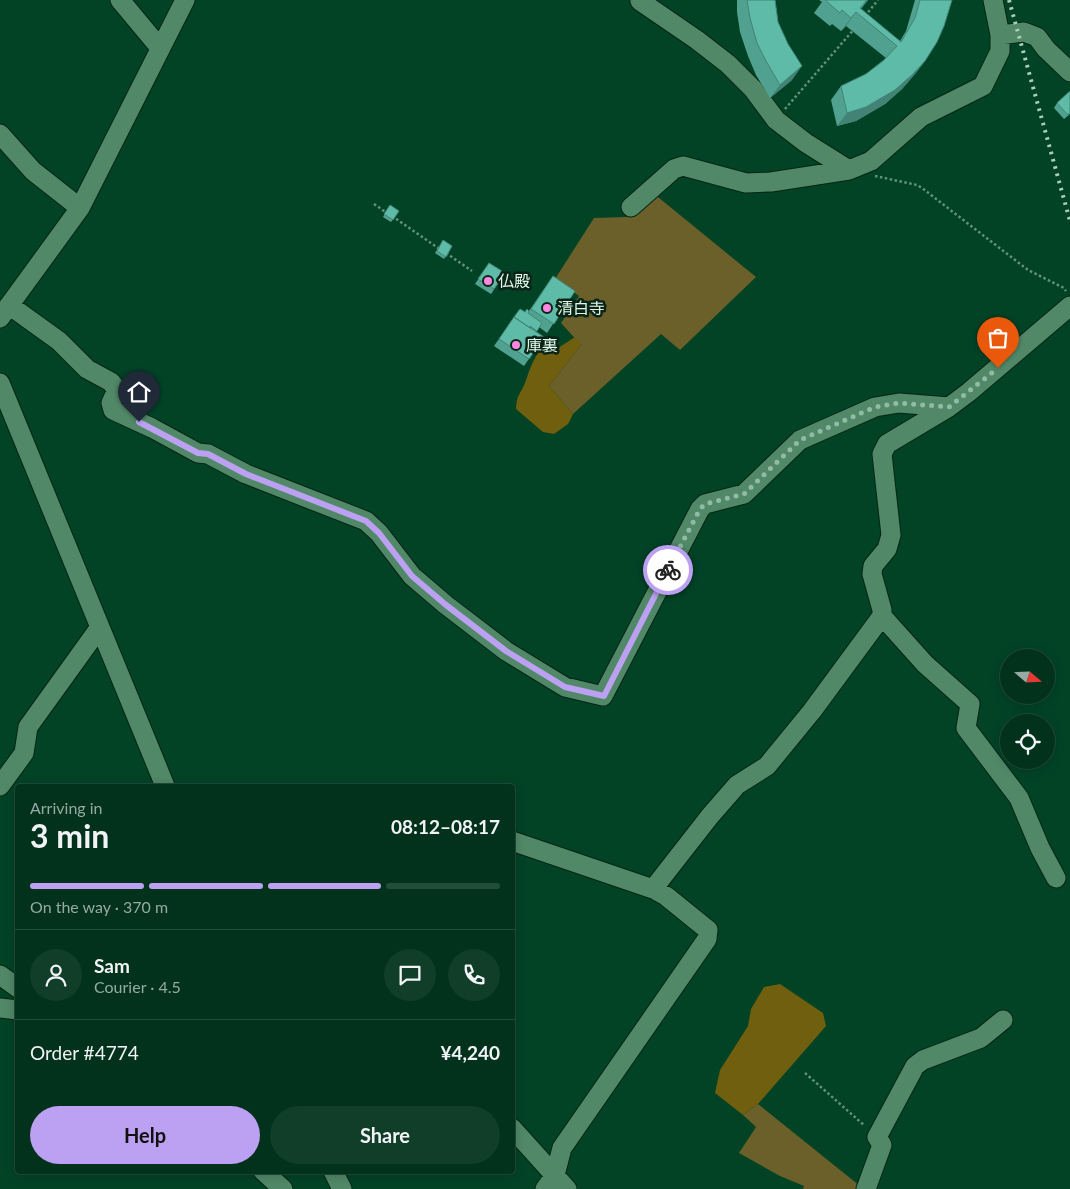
<!DOCTYPE html>
<html lang="en">
<head>
<meta charset="utf-8">
<style>
	body { margin:0; font-family:Lato,"Noto Sans JP",sans-serif; background:#103e29; color:#f1f3f6; height:100vh; display:flex; flex-direction:column; font-size:19px; white-space:nowrap }
	* { box-sizing:border-box; margin:0 }
	p { font-size:16px; color:#96aaa3 }
	.icon { flex:none; width:28px; height:28px; fill:none; stroke:currentColor; stroke-width:2; stroke-linecap:round; stroke-linejoin:round }
	.map { position:relative; flex:1; overflow:hidden }
	.sheet { position:absolute; left:15px; top:784px; width:500px; height:390px; display:flex; flex-direction:column; background:#02321c; border-radius:5px; box-shadow:0 2px 12px #0003,0 0 0 1px #234d3b }
	.sheet>* { flex:none }
	.needle { width:32px; rotate:109deg }
	.fabs { position:absolute; left:1000px; top:649px; display:grid; gap:10px }
	.fabs a { display:grid; place-items:center; width:55px; height:55px; border-radius:50%; background:#02321c; box-shadow:0 2px 12px #0003,0 0 0 1px #234d3b; font-size:25px }
	.pin { position:absolute; display:grid; place-items:center; width:42px; height:42px; color:#fff; margin:-51px -21px; border-radius:50% 50% 50% 0; rotate:-45deg; box-shadow:0 0 5px #0007 }
	.pin .icon { rotate:45deg }
	.courier { position:absolute; display:grid; place-items:center; width:50px; height:50px; margin:-25px; border:4px solid #bca0f2; border-radius:50%; background:#fff; color:#222; box-shadow:0 1px 6px #0007 }
	.summary em { font-style:normal; font-weight:700 }
	.summary div { display:flex; flex-direction:column-reverse }
	.summary { display:flex; align-items:center; justify-content:space-between; height:85px; padding:0 15px }
	h1 { font-size:32px; font-weight:700; line-height:38px }
	.bar { display:grid; grid-template-columns:repeat(4,1fr); gap:8px 5px; align-content:center; height:60px; padding:0 15px }
	.bar i { height:6px; border-radius:4px; background:#234d3b }
	.bar .active { background:#bca0f2 }
	.bar p { grid-column:span 4 }
	.line { display:flex; align-items:center; gap:12px; padding:0 15px; border-top:1px solid #234d3b }
	.line div { flex:1 }
	.round { display:grid; place-items:center; flex:none; width:52px; height:52px; border-radius:26px; background:#103e29 }
	.primary-button { display:flex; gap:10px; margin-top:auto; padding:10px 15px }
	.primary-button a { flex:1; height:58px; border-radius:30px; background:#bca0f2; color:#111; font-size:20px; font-weight:700; line-height:58px; text-align:center }
	.primary-button a+a { background:#103e29; color:#f1f3f6 }
	.map>svg:first-child { display:block }
</style>
</head>
<body>
<div class="map">
<svg width="1070" height="1189" viewBox="0 0 1070 1189">
	<rect width="100%" height="100%" fill="#024326"/>
	<path fill="#6c602a" d="M 653,193 L 756,277 L 680,350 L 661,334 L 573,414 L 549,386 L 581,345 L 561,323 L 579,296 L 555,279 L 594,218 L 626,217 Z
		M 758,1104 L 860,1186 L 858,1189 L 803,1189 L 804,1186 L 780,1176 L 739,1153 L 756,1127 L 743,1115 Z"/>
	<path fill="#6f5f0e" d="M 575,337 L 581,345 L 549,386 L 573,414 L 568,424 L 554,434 L 543,432 L 516,409 C 517,394 520,395 525,383 C 529,372 531,364 538,353 L 558,348 Z
		M 780,984 L 823,1013 L 826,1026 L 758,1104 L 743,1115 L 715,1093 L 720,1070 L 748,1026 L 751,1009 L 764,987 Z"/>
	<g fill="none" stroke-linecap="round" stroke-linejoin="round">
		<defs>
			<path id="minor" d="M 120,0 L 160,48
				M 993,0 L 1000,35 L 1024,32 L 1037,37 L 1046,49 L 1070,72
				M 640,1 L 697,40 L 728,64 L 753,89 L 776,120 L 806,143 L 849,170
				M 0,134 L 33,171 L 80,208
				M 631,207 L 674,169 L 683,166 L 746,183 L 771,182 L 849,170 L 871,161 L 921,117 L 983,86 L 1000,51 L 1000,35
				M 9,305 L 59,341 L 87,369 L 111,382 L 117,390 L 111,403 L 113,410 L 152,428 L 198,453 L 208,454 L 246,474 L 366,521 L 379,533 L 412,576 L 446,605 L 506,651 L 565,687 L 603,696 L 700,509 L 705,504 L 744,494 L 800,440 L 875,407 L 899,403 L 949,407
				M 0,318 L 80,208 L 185,0
				M 0,383 L 165,786
				M 882,616 L 925,664 L 970,704 L 966,728 L 1019,798 L 1040,848 L 1056,878
				M 0,786 L 24,753 L 28,727 L 100,627
				M 512,841 L 653,889 L 666,896 L 708,930 L 707,939 L 562,1148 L 555,1175 L 545,1189
				M 653,889 L 710,816 L 737,785 L 767,766 L 812,711 L 882,616 L 882,610 L 872,574 L 873,566 L 887,549 L 891,535 L 882,454 L 887,444 L 949,407 L 969,392 L 1070,306
				M 0,975 L 18,988
				M 0,1008 L 18,1010
				M 512,1128 L 567,1189
				M 263,1171 L 283,1189
				M 333,1171 L 342,1189
				M 866,1189 L 882,1145 L 877,1137 L 915,1066 L 923,1060 L 981,1038 L 1003,1020"/>
		</defs>
		<use href="#minor" stroke="#072515" stroke-width="21"/>
		<path stroke="#62937a" stroke-width="2.5" stroke-dasharray="2.5 2.5" stroke-linecap="butt" d="M 865,16 L 878,0
			M 785,109 L 855,28
			M 875,176 L 917,185 L 922,188 L 1028,270 L 1064,288 L 1066,291
			M 374,204 L 387,213
			M 392,216 L 441,250
			M 446,253 L 472,271
			M 805,1073 L 865,1126"/>
		<use href="#minor" stroke="#518968" stroke-width="19"/>
		<path stroke="#a9ceb9" stroke-width="4" stroke-dasharray="2.5 5" stroke-linecap="butt" d="M 1009,0 L 1070,221"/>
	</g>
	<path fill="#51a190" d="M 737,0 L 775,0 L 778,22 L 792,80 L 770,98 L 756,75 L 748,56 L 740,32 L 737,12 Z
		M 819,0 L 868,0 L 861,9 L 900,41 L 906,31 L 915,0 L 952,0 L 925,61 L 915,74 L 902,89 L 885,104 L 856,121 L 837,126 L 831,100 L 841,86 L 866,74 L 886,58 L 846,26 L 841,31 L 832,24 L 830,26 L 814,13 L 822,2 Z
		M 1070,91 L 1070,114 L 1064,119 L 1054,108 L 1057,103 Z
		M 390,205 L 399,211 L 391,222 L 383,217 Z
		M 443,240 L 452,246 L 444,259 L 435,253 Z
		M 489,263 L 505,273 L 491,294 L 475,284 Z
		M 553,276 L 575,291 L 547,333 L 539,327 L 536,332 L 544,337 L 524,366 L 494,346 L 520,309 L 525,312 L 529,311 Z"/>
	<path fill="#428375" d="M 856,12 L 846,26 L 841,31 L 851,18 Z
		M 925,61 L 915,74 L 902,89 L 885,104 L 856,121 L 837,126 L 847,113 Z
		M 802,66 L 792,80 L 770,98 L 780,85 Z"/>
	<path fill="#5ebba7" stroke="#428375" d="M 747,0 L 775,0 L 778,22 L 788,44 L 802,66 L 780,85 L 766,61 L 757,43 L 750,18 Z
		M 825,0 L 867,0 L 860,8 L 901,42 L 915,18 L 920,0 L 952,0 L 944,26 L 937,42 L 925,61 L 912,75 L 895,90 L 866,107 L 847,113 L 841,86 L 866,74 L 883,61 L 897,46 L 856,12 L 851,18 L 842,10 L 840,13 Z
		M 1070,91 L 1070,112 L 1068,115 L 1057,103 Z
		M 390,205 L 399,211 L 393,220 L 384,214 Z
		M 443,240 L 452,246 L 446,257 L 437,251 Z
		M 489,263 L 505,273 L 494,289 L 478,279 Z
		M 553,276 L 575,291 L 554,324 L 531,309 Z
		M 520,309 L 525,312 L 527,309 L 529,311 L 528,313 L 542,323 L 537,331 L 530,326 L 530,328 L 514,317 Z
		M 514,317 L 544,337 L 529,359 L 499,339 Z"/>
	<g fill="none" stroke-linecap="round" stroke-linejoin="round">
		<path stroke="#91bba4" stroke-width="5" stroke-dasharray="0 9" d="M 668,570 L 700,509 L 705,504 L 744,494 L 800,440 L 875,407 L 899,403 L 949,407 L 998,368"/>
		<path stroke="#bca0f2" stroke-width="6" d="M 139,422 L 198,453 L 208,454 L 246,474 L 366,521 L 379,533 L 412,576 L 446,605 L 506,651 L 565,687 L 604,696 L 668,570"/>
	</g>
	<g fill="#fe86e1" stroke="#0c2417" stroke-width="2">
		<circle cx="488" cy="281" r="5"/>
		<circle cx="547" cy="308" r="5"/>
		<circle cx="516" cy="345" r="5"/>
	</g>
	<g text-anchor="middle" stroke-width="5" stroke-linejoin="round" paint-order="stroke">
		<g font-size="16" fill="#defbe8" stroke="#0c2417" text-anchor="start">
			<text x="498" y="287">仏殿</text>
			<text x="557" y="314">清白寺</text>
			<text x="526" y="351">庫裏</text>
		</g>
	</g>
</svg>
<div class="fabs">
<a><svg class="needle" viewBox="-14 -14 28 28"><path d="M0-13l5 13h-10z" fill="#e53935"/><path d="M0 13l5-13h-10z" fill="#96aaa3"/></svg></a>
<a><svg class="icon" aria-label="locate" viewBox="0 0 24 24"><circle cx="12" cy="12" r="6"/><path d="M12 2v4M12 18v4M2 12h4M18 12h4"/></svg></a>
</div>
<div class="pin" style="left:998px;top:368px;background:#ea580c"><svg class="icon" aria-label="bag" viewBox="0 0 24 24"><path d="M5 8h14l-1 12H6zM9 8a3 3 0 0 1 6 0"/></svg></div>
<div class="pin" style="left:139px;top:422px;background:#1f2937"><svg class="icon" aria-label="home" viewBox="0 0 24 24"><path d="M3 11l9-7 9 7M6 9v11h12V9"/></svg></div>
<div class="courier" style="left:668px;top:570px"><svg class="icon" aria-label="bike" viewBox="0 0 24 24"><circle cx="6" cy="16" r="4"/><circle cx="18" cy="16" r="4"/><path d="M6 16l4-8h5l3 8M10 8l3 8H6M13 5h3"/></svg></div>
<section class="sheet">
<div class="summary"><div><h1>3 min</h1><p>Arriving in</p></div><em>08:12–08:17</em></div>
<div class="bar"><i class="active"></i><i class="active"></i><i class="active"></i><i></i><p>On the way · 370 m</p></div>
<div class="line" style="height:90px"><a class="round"><svg class="icon" aria-label="person" viewBox="0 0 24 24"><circle cx="12" cy="8" r="4"/><path d="M4 21q1-7 8-7t8 7"/></svg></a><div><b>Sam</b><p>Courier · 4.5</p></div><a class="round"><svg class="icon" aria-label="chat" viewBox="0 0 24 24"><path d="M4 5h16v11H9l-5 4z"/></svg></a><a class="round"><svg class="icon" aria-label="phone" viewBox="0 0 24 24"><path d="M5 4h4l2 5-3 2q2 4 5 5l2-3 5 2v4C11 20 4 13 5 4z"/></svg></a></div>
<div class="line" style="height:65px"><div>Order #4774</div><b>¥4,240</b></div>
<div class="primary-button"><a>Help</a><a>Share</a></div>
</section>
</div>
</body>
</html>
